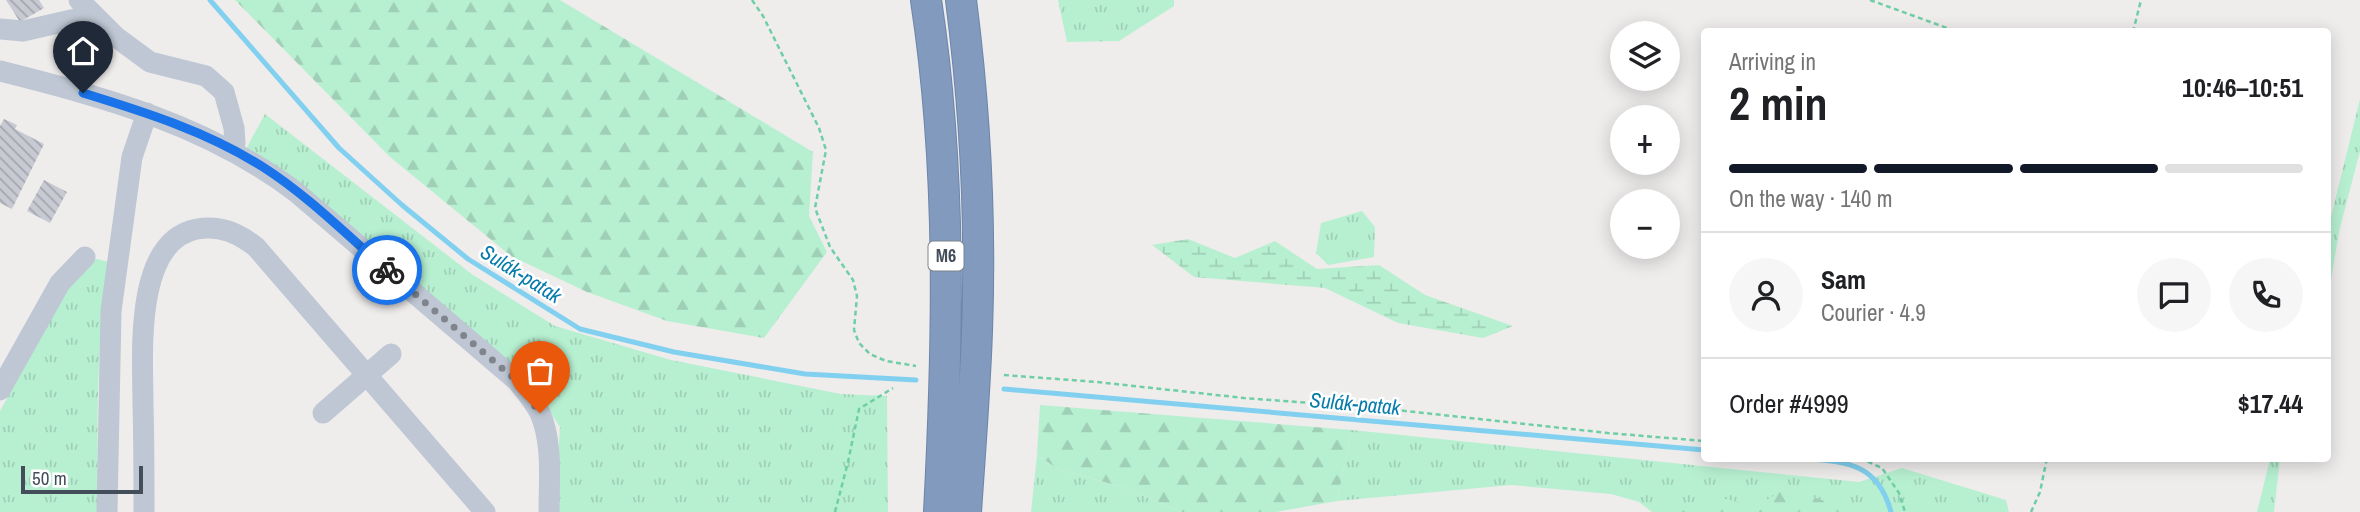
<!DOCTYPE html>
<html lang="en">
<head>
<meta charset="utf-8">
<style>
	body { margin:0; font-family:"Archivo Narrow",sans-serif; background:#f6f6f6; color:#202124; height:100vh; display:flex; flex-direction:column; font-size:26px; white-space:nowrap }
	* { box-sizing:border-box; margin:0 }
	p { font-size:23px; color:#757577 }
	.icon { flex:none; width:38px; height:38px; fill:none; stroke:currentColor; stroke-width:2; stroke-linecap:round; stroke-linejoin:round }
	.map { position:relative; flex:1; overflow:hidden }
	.details { position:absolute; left:1701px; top:28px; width:630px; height:434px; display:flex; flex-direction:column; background:#fff; border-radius:7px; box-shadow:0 4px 18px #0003 }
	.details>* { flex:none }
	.tools { position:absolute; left:1610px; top:21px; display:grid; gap:14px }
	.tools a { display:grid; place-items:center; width:70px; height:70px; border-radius:50%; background:#fff; box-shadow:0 4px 18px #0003; font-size:35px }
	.scale { position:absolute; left:21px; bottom:18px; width:122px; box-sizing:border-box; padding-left:7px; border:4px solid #444e5a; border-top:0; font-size:19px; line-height:24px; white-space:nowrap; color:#444e5a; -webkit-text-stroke:5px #fff; paint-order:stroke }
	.pin { position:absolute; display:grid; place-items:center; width:60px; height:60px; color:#fff; margin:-72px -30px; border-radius:50% 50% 50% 0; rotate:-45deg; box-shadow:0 0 7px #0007 }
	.pin .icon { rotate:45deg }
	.courier { position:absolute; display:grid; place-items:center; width:70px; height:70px; margin:-35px; border:5px solid #1a73e8; border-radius:50%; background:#fff; color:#222; box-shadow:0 2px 9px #0007 }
	.head em { font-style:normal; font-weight:700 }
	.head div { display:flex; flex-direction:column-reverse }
	.head { display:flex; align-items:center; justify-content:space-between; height:119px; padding:0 28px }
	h1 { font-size:46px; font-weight:700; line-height:52px }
	.bar { display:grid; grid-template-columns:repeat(4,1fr); gap:10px 7px; align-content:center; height:84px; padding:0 28px }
	.bar i { height:9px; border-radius:5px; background:#e0e0e0 }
	.bar .active { background:#111827 }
	.bar p { grid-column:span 4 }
	.line { display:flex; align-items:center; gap:18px; padding:0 28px; border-top:2px solid #e0e0e0 }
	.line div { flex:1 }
	.round { display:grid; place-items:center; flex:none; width:74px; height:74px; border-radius:37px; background:#f6f6f6 }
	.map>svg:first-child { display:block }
</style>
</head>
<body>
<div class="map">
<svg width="2360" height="512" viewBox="0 0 2360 512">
	<defs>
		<pattern id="grass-tufts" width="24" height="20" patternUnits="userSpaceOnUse" patternTransform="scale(1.75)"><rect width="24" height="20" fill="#b7f0d1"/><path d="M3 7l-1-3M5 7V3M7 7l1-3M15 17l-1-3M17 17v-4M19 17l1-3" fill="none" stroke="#9fcfb6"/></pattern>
		<pattern id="forest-firs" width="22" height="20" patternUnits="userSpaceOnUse" patternTransform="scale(1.75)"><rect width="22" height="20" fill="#b7f0d1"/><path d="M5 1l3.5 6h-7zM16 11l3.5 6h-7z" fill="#9fcfb6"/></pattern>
		<pattern id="wetland-marsh" width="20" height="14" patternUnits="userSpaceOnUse" patternTransform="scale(1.75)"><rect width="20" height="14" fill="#b7f0d1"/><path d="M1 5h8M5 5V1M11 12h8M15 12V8" fill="none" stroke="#9fcfb6"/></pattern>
		<pattern id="building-back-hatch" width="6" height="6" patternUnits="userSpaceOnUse" patternTransform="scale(1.75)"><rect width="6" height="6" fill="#c8cad3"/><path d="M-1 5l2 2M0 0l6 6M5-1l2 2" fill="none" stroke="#a4a6ae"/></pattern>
	</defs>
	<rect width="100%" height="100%" fill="#efecec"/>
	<path fill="url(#grass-tufts)" d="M 1058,0 L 1174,0 L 1174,6 L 1119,41 L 1067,42 Z
		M 2360,99 L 2360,151 L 2339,232 L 2328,298 L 2328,229 Z
		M 265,114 L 473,275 L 555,326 L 671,360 L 841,394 L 887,396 L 888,512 L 558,512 L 556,492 L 560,427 L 536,391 L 246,149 Z
		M 1362,211 L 1375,227 L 1374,257 L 1328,265 L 1316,253 L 1321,223 Z
		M 93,258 L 109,262 C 96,344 97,429 98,512 L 0,512 L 0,411 L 69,286 Z
		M 1352,430 L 1859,482 L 1902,468 L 2006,500 L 2009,512 L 1652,512 L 1639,502 L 1611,494 L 1511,485 L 1337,501 Z
		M 1037,455 L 1058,469 L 1122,487 L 1182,512 L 1031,512 Z
		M 2270,459 L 2280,459 L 2274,512 L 2257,512 Z"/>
	<path fill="url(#forest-firs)" d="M 235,0 L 560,0 L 813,152 L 809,216 L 827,252 L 764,338 L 667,321 L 587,292 L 511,256 L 390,157 Z
		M 1040,405 L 1352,430 L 1337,501 L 1276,512 L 1182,512 L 1122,487 L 1058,469 L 1037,455 Z
		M 1786,488 L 1843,507 L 1844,512 L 1678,512 L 1726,499 L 1756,507 Z"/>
	<path fill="url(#wetland-marsh)" d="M 1188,239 L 1235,258 L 1275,241 L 1317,269 L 1379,265 L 1425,295 L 1513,326 L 1483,338 L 1398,323 L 1325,288 L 1194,277 L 1152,245 Z"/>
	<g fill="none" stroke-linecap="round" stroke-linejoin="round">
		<path stroke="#82d0ef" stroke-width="5" d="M 210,0 L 339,148 L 402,205 L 468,259 L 580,329 L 674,352 L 805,374 L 916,380
			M 1004,389 L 1704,450
			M 1799,458 C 1844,462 1877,461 1891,512"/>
	</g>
	<path fill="url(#building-back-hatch)" d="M 6,0 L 39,0 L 44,8 L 20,22 Z
		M 4,119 L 17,125 L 15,129 L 44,144 L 12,209 L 0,203 L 0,126 Z
		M 44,180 L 67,192 L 50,223 L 27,211 Z"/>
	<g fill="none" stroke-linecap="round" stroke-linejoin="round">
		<defs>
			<path id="highway" d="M 926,0 C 952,170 948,341 939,512
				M 961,0 C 975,109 981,221 977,331 C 975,391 970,452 966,512"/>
		</defs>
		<use href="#highway" stroke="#6c85aa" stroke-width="32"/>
		<path stroke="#6ecfa6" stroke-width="2.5" stroke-dasharray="5 3.5" stroke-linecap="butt" d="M 752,0 L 763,16 L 819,128 L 826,150 L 815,208 L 830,247 L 853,280 L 857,296 L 854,330 L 859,343 L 870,354 L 886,361 L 916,366
			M 1870,0 L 1958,32
			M 2133,32 L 2141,0
			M 1004,375 L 1097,382 L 1244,398 L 1378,408 L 1608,433 L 1704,441
			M 1860,458 L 1882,468 L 1899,493 L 1905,512
			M 835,512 L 848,462 L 859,409 L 893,388
			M 2031,512 L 2040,492 L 2047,458"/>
		<path stroke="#bec7d3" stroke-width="21" d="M 79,0 L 116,37 L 150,62 L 206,76 L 224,92 L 234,128 L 235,143 L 233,150
			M 0,29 L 23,31 L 93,15
			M 0,71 C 107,98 207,125 296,192 L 517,381 C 525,391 534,401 540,413 C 553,443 549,480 549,512
			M 0,390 L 60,283 L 85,257
			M 323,413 L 391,354
			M 107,512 L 111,311 L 132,157 L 147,113
			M 144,512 C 144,476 144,441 143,405 C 143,357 133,241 197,229 C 221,225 238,233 256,247 L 485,512"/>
		<use href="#highway" stroke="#819abe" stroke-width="30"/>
	</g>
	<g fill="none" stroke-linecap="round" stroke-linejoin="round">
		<path stroke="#80858d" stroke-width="7" stroke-dasharray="0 12.6" d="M 387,270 L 517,381 L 540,413"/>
		<path stroke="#1a73e8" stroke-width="9" d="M 83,93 C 145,112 208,132 263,167 C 307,195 347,235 387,270"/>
	</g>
	<g text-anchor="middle" stroke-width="5" stroke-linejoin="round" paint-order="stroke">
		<rect fill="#fff" stroke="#7c838c" stroke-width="2" x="928.5" y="241.5" width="35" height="29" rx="5"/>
		<g font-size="18" font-weight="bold" fill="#444e5a">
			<text x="946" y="262">M6</text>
		</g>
		<g font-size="21" font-style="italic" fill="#067cab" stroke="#fff">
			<text transform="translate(521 274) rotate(32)" y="7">Sulák-patak</text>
			<text transform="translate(1355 404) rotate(5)" y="7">Sulák-patak</text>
		</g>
	</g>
</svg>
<div class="tools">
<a><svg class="icon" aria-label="layers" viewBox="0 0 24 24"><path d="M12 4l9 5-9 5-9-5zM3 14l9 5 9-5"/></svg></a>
<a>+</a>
<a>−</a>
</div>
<div class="scale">50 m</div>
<div class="pin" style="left:540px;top:413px;background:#ea580c"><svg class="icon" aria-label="bag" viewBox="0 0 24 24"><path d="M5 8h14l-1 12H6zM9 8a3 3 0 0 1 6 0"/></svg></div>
<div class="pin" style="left:83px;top:93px;background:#1f2937"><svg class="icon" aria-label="home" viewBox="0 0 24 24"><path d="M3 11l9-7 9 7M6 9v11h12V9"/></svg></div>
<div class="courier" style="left:387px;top:270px"><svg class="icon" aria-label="bike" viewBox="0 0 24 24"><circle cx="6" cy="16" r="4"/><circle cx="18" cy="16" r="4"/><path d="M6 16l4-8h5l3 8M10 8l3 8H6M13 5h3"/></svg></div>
<section class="details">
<div class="head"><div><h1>2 min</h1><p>Arriving in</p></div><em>10:46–10:51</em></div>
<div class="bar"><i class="active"></i><i class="active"></i><i class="active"></i><i></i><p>On the way · 140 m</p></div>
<div class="line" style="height:126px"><a class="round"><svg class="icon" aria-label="person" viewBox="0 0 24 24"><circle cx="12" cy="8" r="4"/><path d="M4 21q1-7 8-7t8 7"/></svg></a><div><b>Sam</b><p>Courier · 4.9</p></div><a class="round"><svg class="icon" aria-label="chat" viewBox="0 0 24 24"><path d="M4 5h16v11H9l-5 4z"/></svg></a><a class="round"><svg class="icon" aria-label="phone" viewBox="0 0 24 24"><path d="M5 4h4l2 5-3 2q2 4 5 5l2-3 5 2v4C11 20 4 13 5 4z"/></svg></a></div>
<div class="line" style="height:91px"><div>Order #4999</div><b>$17.44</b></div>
</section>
</div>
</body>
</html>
